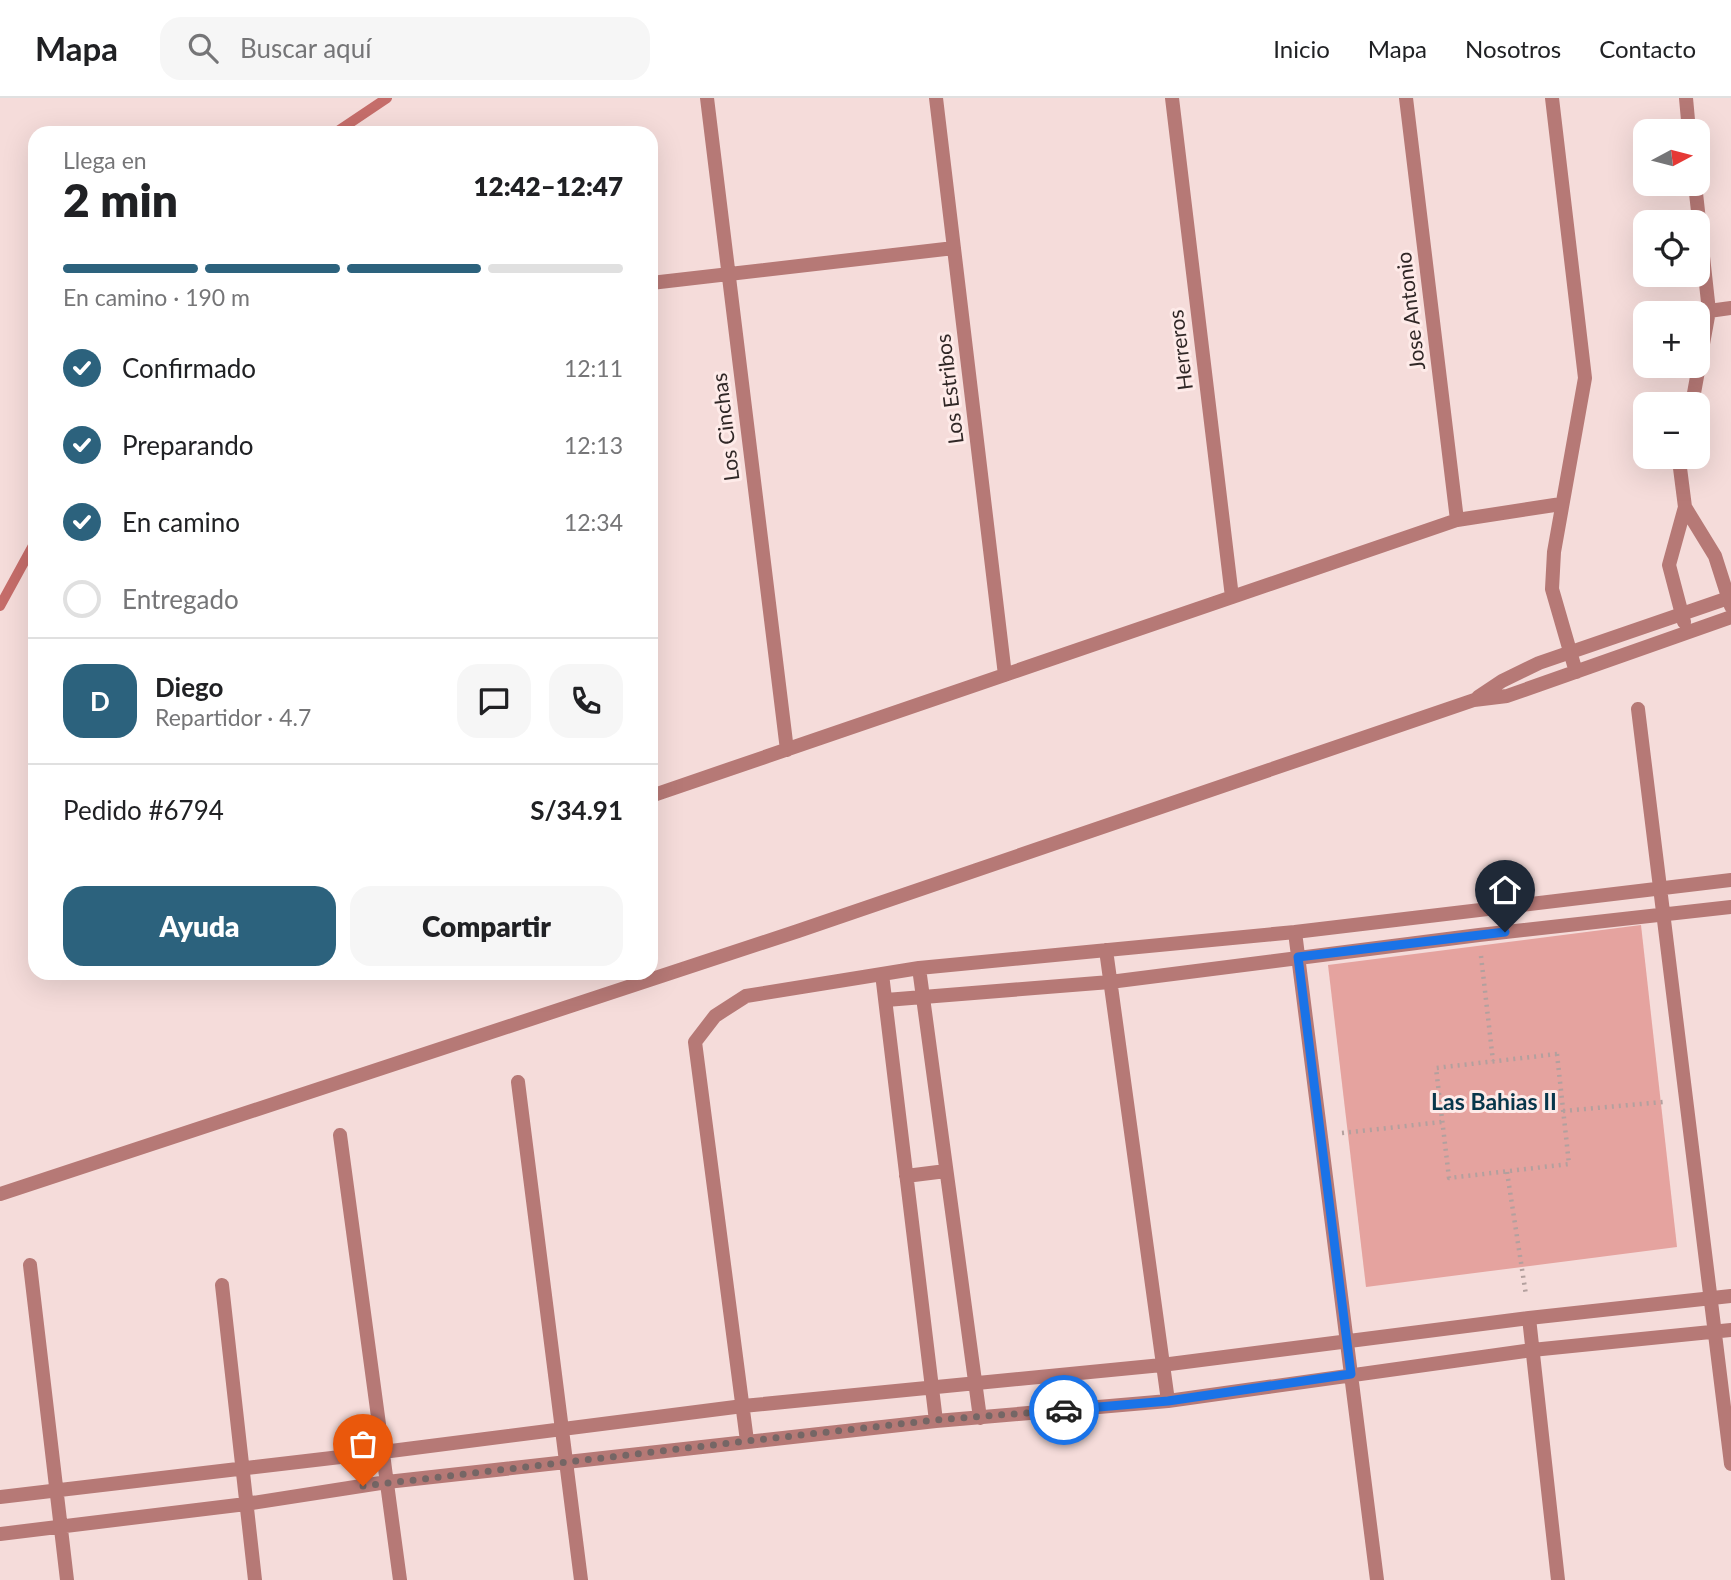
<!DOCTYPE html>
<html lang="es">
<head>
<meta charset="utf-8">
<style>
	body { margin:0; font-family:Lato,sans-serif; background:#f6f6f6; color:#202124; height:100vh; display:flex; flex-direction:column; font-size:26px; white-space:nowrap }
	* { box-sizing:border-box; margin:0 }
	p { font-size:23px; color:#757577 }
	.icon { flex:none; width:38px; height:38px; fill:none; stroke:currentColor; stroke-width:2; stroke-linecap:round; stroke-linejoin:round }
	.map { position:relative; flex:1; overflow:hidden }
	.details { position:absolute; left:28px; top:28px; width:630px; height:854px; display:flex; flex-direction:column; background:#fff; border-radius:21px; box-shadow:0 7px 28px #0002 }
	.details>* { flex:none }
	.needle { width:46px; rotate:83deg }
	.controls { position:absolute; left:1633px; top:21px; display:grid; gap:14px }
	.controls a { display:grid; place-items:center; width:77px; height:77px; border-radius:14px; background:#fff; box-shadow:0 7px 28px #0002; font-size:35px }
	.pin { position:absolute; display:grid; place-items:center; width:60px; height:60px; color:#fff; margin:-72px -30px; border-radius:50% 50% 50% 0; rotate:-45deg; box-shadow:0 0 7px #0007 }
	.pin .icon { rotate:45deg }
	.courier { position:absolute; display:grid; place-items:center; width:70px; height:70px; margin:-35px; border:5px solid #1a73e8; border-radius:50%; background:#fff; color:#222; box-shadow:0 2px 9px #0007 }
	.summary em { font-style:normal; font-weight:800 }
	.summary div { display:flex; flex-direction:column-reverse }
	.summary { display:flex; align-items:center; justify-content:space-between; height:119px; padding:0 35px }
	h1 { font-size:46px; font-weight:800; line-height:52px }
	.bar { display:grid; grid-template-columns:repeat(4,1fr); gap:10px 7px; align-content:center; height:84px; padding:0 35px }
	.bar i { height:9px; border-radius:5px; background:#e0e0e0 }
	.bar .on { background:#2c627d }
	.bar p { grid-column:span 4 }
	.line { display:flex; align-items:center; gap:18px; padding:0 35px; border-top:2px solid #e0e0e0 }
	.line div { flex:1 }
	.round { display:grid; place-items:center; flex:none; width:74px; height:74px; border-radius:21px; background:#f6f6f6 }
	ol { padding:0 35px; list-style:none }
	li { display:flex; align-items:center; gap:21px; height:77px }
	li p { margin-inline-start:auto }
	li .icon { padding:7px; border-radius:50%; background:#2c627d; color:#fff; stroke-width:4 }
	li:last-child { color:#757577 }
	li i { width:38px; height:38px; border:4px solid #e0e0e0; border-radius:50% }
	.primary-button { display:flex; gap:14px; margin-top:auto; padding:14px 35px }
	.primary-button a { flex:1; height:80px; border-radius:21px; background:#2c627d; color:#fff; font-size:28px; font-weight:800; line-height:80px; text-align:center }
	.primary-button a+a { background:#f6f6f6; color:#202124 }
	header { display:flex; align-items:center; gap:42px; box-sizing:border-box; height:98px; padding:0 35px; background:#fff; border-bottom:2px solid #e0e0e0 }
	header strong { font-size:33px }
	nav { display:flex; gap:38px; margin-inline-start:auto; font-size:24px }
	.search { width:490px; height:63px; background:#f6f6f6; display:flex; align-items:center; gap:18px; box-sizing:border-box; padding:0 24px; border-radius:21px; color:#757577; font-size:26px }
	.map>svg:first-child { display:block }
</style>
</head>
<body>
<header>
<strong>Mapa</strong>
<div class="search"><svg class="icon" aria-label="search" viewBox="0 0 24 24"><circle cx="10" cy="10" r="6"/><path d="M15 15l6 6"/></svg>Buscar aquí</div>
<nav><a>Inicio</a><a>Mapa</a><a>Nosotros</a><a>Contacto</a></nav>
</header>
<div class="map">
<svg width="1731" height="1482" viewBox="0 0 1731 1482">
	<rect width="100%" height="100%" fill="#f5dcda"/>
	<path fill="#e5a39f" d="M 1641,827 L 1677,1149 L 1366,1189 L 1328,867 Z"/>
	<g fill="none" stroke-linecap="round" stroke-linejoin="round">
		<path stroke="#c56d6a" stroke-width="10" d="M 335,35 L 387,0
			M 0,508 L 35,444"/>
		<path stroke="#b3a09e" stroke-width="4.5" stroke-dasharray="2 5" stroke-linecap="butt" d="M 1481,858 L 1493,963
			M 1557,956 L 1569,1066 L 1449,1080 L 1436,970 Z
			M 1563,1013 L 1663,1004
			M 1342,1035 L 1442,1024
			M 1507,1074 L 1526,1197"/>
		<path stroke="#b67976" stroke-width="14" d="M 707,0 L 787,652
			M 936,0 L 1005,577
			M 1172,0 L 1232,499
			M 1406,0 L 1457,422
			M 1552,0 L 1585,280 L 1554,454 L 1552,491 L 1576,574
			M 1686,0 L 1689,33
			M 651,185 L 954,150
			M 1709,213 L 1731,210
			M 1692,306 L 1709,213 L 1695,86
			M 1682,359 L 1680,370 L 1685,409 L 1669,467 L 1684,524
			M 1685,409 L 1715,458 L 1731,508
			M 1478,599 L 1502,583 L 1539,565 L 1731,499
			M 1638,611 L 1731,1366
			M 651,698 L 1457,422 L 1561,406
			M 1295,834 L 1377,1482
			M 1106,852 L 1168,1303
			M 919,870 L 980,1320
			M 882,876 L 936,1323
			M 886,902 L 1110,884 L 1479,837 L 1731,809
			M 518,984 L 581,1482
			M 340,1037 L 400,1482
			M 906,1078 L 946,1073
			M 0,1096 L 798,833 L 1474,602 L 1507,598 L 1731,519
			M 30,1167 L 67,1482
			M 222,1187 L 255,1482
			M 1529,1220 L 1558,1482
			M 747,1343 L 695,944 L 715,918 L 746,898 L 882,876 L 919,870 L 1295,834 L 1731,782
			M 0,1399 L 383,1354 L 743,1308 L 1162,1267 L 1529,1220 L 1731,1198
			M 0,1436 L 246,1406 L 387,1384 L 936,1323 L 1168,1303 L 1532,1252 L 1731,1232"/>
	</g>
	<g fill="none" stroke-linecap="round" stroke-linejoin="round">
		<path stroke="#756665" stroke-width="7" stroke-dasharray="0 12.6" d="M 363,1388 L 747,1343 L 936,1322 L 1064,1312"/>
		<path stroke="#1a73e8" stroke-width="9" d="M 1064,1312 L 1168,1303 L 1351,1276 L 1298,859 L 1505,834"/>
	</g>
	<g text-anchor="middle" stroke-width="6" stroke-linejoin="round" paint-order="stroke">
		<g font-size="21" fill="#302726" stroke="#feebe9">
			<text transform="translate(1411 213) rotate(-97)" y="7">Jose Antonio</text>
			<text transform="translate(1181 252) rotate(-97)" y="7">Herreros</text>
			<text transform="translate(950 291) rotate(-97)" y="7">Los Estribos</text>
			<text transform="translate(726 329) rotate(-97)" y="7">Los Cinchas</text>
		</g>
		<g font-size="23" font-weight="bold" fill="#07364b" stroke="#feebe9">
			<text x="1494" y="1012">Las Bahias II</text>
		</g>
	</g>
</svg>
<div class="controls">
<a><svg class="needle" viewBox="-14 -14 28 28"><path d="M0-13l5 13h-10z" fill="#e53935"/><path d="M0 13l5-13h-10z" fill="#757577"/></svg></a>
<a><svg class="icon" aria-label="locate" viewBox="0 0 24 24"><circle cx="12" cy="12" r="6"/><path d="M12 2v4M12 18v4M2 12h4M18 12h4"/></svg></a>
<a>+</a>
<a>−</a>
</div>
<div class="pin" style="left:363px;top:1388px;background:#ea580c"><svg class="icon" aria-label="bag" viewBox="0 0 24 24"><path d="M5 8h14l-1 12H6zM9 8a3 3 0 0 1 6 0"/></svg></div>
<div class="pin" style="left:1505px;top:834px;background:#1f2937"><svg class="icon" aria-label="home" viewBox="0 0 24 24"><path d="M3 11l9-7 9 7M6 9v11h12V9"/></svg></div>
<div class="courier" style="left:1064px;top:1312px"><svg class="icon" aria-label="car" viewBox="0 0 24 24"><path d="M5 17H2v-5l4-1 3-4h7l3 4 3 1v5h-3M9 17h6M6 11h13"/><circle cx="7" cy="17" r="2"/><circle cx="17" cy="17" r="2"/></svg></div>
<section class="details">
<div class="summary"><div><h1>2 min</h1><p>Llega en</p></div><em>12:42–12:47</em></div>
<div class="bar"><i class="on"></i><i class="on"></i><i class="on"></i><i></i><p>En camino · 190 m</p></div>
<ol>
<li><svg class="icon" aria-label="check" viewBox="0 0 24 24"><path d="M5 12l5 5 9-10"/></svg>Confirmado<p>12:11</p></li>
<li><svg class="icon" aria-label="check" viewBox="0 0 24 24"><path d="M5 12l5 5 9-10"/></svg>Preparando<p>12:13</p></li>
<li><svg class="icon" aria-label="check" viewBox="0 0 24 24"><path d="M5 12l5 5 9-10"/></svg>En camino<p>12:34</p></li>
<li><i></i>Entregado</li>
</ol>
<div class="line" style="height:126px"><b class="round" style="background:#2c627d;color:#fff">D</b><div><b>Diego</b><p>Repartidor · 4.7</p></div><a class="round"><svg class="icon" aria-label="chat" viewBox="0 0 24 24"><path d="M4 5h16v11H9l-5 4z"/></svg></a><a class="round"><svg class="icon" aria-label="phone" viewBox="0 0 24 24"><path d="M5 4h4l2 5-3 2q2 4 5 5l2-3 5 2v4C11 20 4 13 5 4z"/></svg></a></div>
<div class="line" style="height:91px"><div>Pedido #6794</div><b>S/34.91</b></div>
<div class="primary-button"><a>Ayuda</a><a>Compartir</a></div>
</section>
</div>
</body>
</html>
